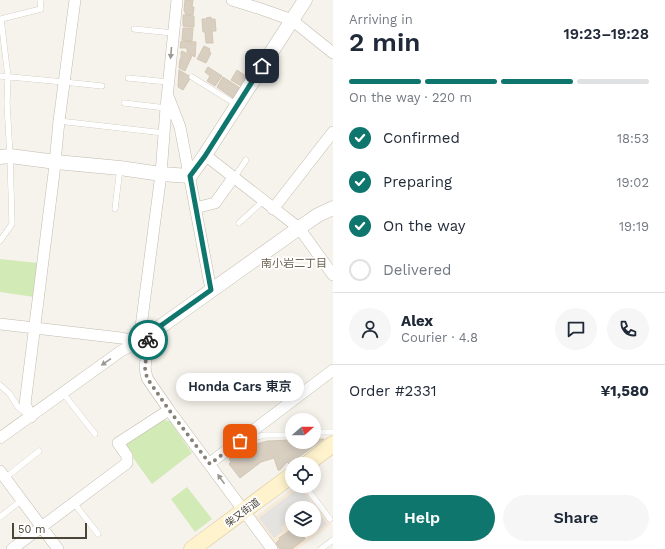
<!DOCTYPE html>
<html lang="en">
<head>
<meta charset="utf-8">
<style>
	body { margin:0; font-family:"Work Sans","Noto Sans JP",sans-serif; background:#f6f6f7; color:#1f2937; height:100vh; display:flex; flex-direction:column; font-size:15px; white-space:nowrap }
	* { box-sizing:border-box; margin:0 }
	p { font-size:13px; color:#747a83 }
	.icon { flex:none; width:22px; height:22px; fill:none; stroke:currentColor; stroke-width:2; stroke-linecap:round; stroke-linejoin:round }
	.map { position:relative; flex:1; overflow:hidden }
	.drawer { display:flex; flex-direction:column; background:#fff; width:332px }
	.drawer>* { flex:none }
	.needle { width:26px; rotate:70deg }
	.fabs { position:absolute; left:285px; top:413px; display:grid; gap:8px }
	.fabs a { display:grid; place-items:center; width:36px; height:36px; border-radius:50%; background:#fff; box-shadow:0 2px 10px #0003; font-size:20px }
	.scale { position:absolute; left:12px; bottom:10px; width:75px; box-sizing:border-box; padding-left:4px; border:2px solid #4b4439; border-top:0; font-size:11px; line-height:14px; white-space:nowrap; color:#4b4439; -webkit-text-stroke:3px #fff; paint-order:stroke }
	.pin { position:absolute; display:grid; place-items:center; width:34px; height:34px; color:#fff; margin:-17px; border-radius:8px; box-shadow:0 2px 6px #0006 }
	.courier { position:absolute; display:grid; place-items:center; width:40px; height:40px; margin:-20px; border:3px solid #0f766e; border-radius:50%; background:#fff; color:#222; box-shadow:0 1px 5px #0007 }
	.bubble { position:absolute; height:28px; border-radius:14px; background:#fff; box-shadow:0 2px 10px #0003; font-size:13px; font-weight:600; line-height:28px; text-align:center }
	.headline em { font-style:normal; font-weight:600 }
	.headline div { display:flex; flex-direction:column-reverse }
	.headline { display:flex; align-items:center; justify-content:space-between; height:68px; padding:0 16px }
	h1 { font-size:26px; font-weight:600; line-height:30px }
	.bar { display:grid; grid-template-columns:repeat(4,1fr); gap:6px 4px; align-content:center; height:48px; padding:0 16px }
	.bar i { height:5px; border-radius:3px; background:#e0e1e3 }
	.bar .active { background:#0f766e }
	.bar p { grid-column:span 4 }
	.line { display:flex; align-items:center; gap:10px; padding:0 16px; border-top:1px solid #e0e1e3 }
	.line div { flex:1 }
	.round { display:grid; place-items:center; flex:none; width:42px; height:42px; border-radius:21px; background:#f6f6f7 }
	ol { padding:0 16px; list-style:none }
	li { display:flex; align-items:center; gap:12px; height:44px }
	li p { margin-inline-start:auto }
	li .icon { padding:4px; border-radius:50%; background:#0f766e; color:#fff; stroke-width:4 }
	li:last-child { color:#747a83 }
	li i { width:22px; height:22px; border:2px solid #e0e1e3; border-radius:50% }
	.cta { display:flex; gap:8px; margin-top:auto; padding:8px 16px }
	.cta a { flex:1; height:46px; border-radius:24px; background:#0f766e; color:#fff; font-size:16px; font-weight:600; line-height:46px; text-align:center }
	.cta a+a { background:#f6f6f7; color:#1f2937 }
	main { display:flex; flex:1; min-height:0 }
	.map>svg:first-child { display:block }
</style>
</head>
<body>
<main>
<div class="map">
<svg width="333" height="549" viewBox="0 0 333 549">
	<rect width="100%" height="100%" fill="#f6f3ec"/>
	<path fill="#f7ead8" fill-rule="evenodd" d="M 296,486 L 303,486 L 331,524 L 298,549 L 277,549 L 254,518 ZM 292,508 L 314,508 L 314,530 L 292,530 Z"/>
	<path fill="#d2eab5" d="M 0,259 L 38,263 L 34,297 L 0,292 Z
		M 163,420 L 170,421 L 192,453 L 152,484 L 126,448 L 126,444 Z
		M 187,487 L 212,519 L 195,532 L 171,499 Z"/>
	<path fill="#e5e3e0" d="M 300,487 L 327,524 L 315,532 L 314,530 L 314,508 L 292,508 L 292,525 L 288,527 L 285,524 L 281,527 L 283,531 L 274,538 L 259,518 Z"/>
	<path fill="#d8cfc1" stroke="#d3c7b4" d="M 185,0 L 193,0 L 192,7 L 194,7 L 193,15 L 185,14 L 185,11 L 184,11 Z
		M 183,15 L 194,16 L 194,27 L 183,26 Z
		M 211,17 L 211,19 L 215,19 L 216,31 L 212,31 L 213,43 L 206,43 L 205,32 L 203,32 L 202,19 L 207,19 L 206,18 Z
		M 183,28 L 193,28 L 192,41 L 182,40 Z
		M 181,41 L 196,42 L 195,57 L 187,52 L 187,48 L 180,48 Z
		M 204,46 L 210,49 L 209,51 L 211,53 L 206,63 L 197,59 Z
		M 182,51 L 192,56 L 185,71 L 179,68 L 180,59 L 181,58 L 181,52 Z
		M 208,67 L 222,76 L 215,86 L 207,81 L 210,76 L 205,72 Z
		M 179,70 L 191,77 L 183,90 L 178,87 Z
		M 237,70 L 247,77 L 241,86 L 231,80 Z
		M 223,77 L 240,88 L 233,98 L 217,87 Z
		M 314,439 L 324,439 L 289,464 L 287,462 L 280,470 L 278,470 L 274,458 L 261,462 L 240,478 L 229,464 L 231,462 L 229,459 L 242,448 L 267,441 L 292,440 L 292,442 L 314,442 Z
		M 292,529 L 292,530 L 299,530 L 305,539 L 292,549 L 280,549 L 276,543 L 280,539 L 279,538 Z"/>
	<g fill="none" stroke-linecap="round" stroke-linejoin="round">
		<defs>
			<path id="service" d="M 134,29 L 173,33
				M 0,76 L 64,82 L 102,86
				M 192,77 L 237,105
				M 128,78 L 168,82
				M 124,103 L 166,108
				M 59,121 L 164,133
				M 234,178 L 246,160
				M 115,209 L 120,168
				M 239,223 L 263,201
				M 0,241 L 12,224 L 10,156 L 7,103 L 8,77 L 1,19 L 41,9 L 40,0
				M 0,385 L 9,393 L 18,407 L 27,414
				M 63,393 L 95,434
				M 314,432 L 333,432
				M 244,440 L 265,435 L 292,435
				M 5,478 L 39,451
				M 305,486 L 330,519
				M 74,503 L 98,534
				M 0,517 L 22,500
				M 321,549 L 333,540"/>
			<path id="minor" d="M 232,0 L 261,9 L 292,20 L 333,53
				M 168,96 L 180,127 L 211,290
				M 205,155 L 299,228 L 333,275
				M 195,208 L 215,203 L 233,178
				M 273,209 L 333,132
				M 0,324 L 121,338 L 139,342
				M 149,334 L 145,368 L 147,378 L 169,410 L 272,549
				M 139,342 L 161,174 L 166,108 L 177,0
				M 31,417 L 25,404 L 54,173 L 59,121 L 75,0
				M 0,438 L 121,351 L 139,342
				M 210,463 L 333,370
				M 0,471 L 58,549
				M 12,549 L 127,463 L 127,456 L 118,443 L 169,410"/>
			<path id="tertiary" d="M 0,157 L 10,156 L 56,162 L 120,168 L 161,174 L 190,176 L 205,155 L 305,0
				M 139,342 L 299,228 L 318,215 L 333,208"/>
			<path id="secondary" d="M 307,464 L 333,444
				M 192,549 L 292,475"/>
		</defs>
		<use href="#service" stroke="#c2bbae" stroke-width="6"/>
		<use href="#minor" stroke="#c2bbae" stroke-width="12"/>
		<use href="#tertiary" stroke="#c2bbae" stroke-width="15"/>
		<use href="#secondary" stroke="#d6c79b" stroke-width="17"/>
		<use href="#service" stroke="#fff" stroke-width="5.5"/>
		<use href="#minor" stroke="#fff" stroke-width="11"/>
		<use href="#tertiary" stroke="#fff" stroke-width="14"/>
		<use href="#secondary" stroke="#fff3cd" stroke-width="16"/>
	</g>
	<defs><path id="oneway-solid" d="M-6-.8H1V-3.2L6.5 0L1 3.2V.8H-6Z"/></defs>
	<g fill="#9c9892">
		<use href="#oneway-solid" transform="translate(171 53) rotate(95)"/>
		<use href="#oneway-solid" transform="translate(106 362) rotate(145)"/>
		<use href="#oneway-solid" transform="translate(221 479) rotate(-126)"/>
	</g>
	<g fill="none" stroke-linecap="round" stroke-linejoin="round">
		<path stroke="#878178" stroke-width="4" stroke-dasharray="0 7.2" d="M 148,340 L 145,368 L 147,378 L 169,410 L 210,464 L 240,441"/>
		<path stroke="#0f766e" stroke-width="5" d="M 148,340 L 149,334 L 211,290 L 190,176 L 205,156 L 262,66"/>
	</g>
	<g text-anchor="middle" stroke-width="3.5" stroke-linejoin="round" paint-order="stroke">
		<g font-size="10" fill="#4b4439" stroke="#fff">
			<text transform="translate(242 512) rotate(-37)" y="4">柴又街道</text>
		</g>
		<g font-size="11" fill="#6e6250" stroke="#fff">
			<text x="294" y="267">南小岩二丁目</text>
		</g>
	</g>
</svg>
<div class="fabs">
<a><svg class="needle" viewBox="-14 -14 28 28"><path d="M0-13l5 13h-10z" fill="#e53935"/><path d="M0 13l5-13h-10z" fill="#747a83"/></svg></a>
<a><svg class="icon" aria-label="locate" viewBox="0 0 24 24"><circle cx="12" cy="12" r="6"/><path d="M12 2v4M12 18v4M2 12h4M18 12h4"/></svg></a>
<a><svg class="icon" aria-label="layers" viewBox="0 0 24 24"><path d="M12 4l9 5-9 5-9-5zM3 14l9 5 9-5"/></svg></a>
</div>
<div class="scale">50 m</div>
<div class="pin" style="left:240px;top:441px;background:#ea580c"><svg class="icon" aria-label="bag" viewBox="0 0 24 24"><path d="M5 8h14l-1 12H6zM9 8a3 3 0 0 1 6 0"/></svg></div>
<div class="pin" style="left:262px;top:66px;background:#1f2937"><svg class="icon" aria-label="home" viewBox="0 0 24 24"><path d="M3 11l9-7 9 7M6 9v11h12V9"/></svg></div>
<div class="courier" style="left:148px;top:340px"><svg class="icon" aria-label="bike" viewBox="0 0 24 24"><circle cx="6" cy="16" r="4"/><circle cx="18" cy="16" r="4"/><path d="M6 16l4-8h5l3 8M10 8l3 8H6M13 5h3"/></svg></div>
<div class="bubble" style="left:176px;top:373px;width:128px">Honda Cars 東京</div>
</div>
<section class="drawer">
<div class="headline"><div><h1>2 min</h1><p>Arriving in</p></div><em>19:23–19:28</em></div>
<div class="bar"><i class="active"></i><i class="active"></i><i class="active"></i><i></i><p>On the way · 220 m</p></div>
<ol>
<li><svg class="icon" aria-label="check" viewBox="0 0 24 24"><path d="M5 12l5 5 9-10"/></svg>Confirmed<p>18:53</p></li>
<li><svg class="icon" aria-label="check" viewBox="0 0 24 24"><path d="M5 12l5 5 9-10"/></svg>Preparing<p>19:02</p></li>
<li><svg class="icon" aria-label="check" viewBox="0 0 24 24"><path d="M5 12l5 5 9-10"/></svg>On the way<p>19:19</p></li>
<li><i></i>Delivered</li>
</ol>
<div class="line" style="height:72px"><a class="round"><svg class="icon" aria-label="person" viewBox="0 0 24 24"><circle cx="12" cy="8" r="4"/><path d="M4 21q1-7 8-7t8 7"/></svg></a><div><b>Alex</b><p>Courier · 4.8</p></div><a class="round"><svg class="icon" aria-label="chat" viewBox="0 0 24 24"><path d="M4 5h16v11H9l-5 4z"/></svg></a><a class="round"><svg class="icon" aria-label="phone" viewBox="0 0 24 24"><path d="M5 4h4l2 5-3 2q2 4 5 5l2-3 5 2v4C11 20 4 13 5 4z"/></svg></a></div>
<div class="line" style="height:52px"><div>Order #2331</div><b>¥1,580</b></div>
<div class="cta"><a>Help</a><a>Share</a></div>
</section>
</main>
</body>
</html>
